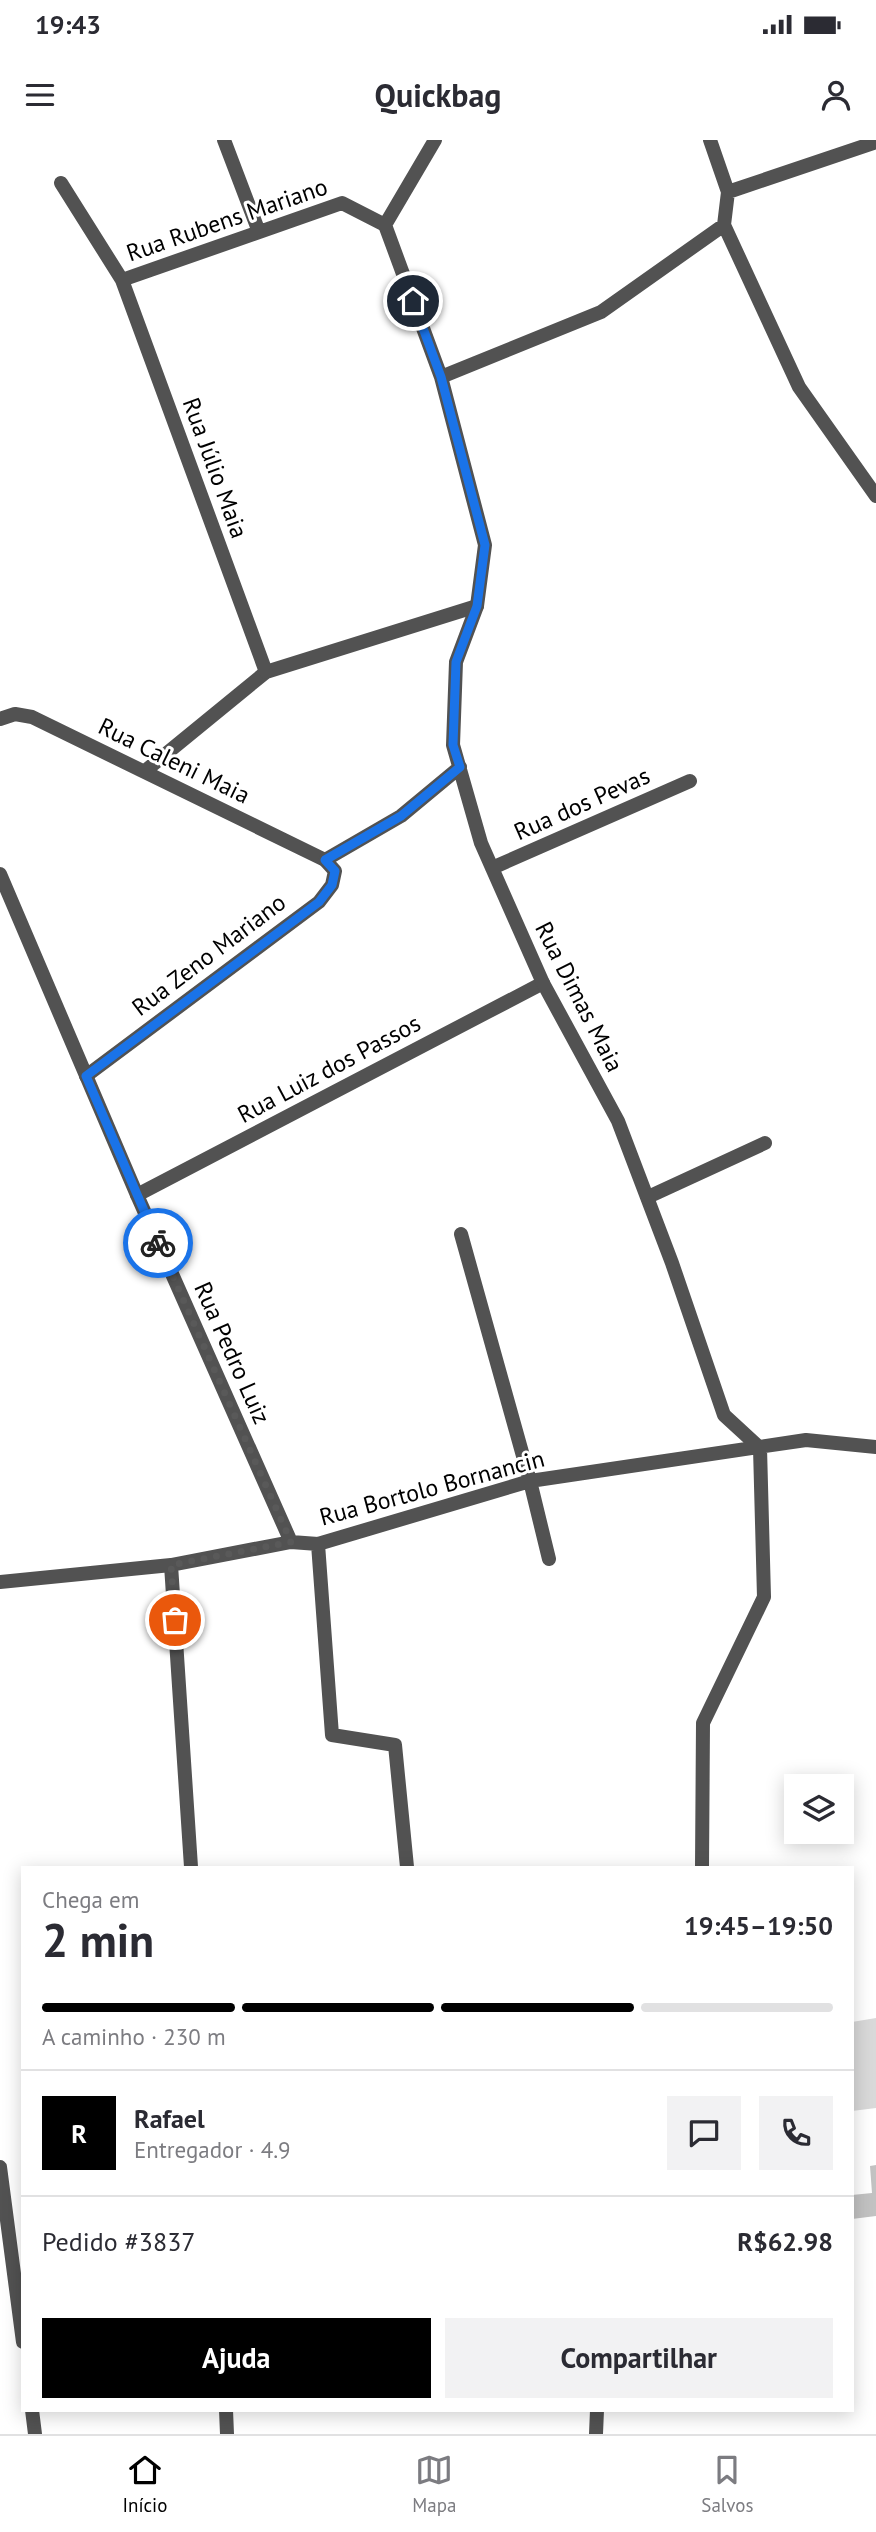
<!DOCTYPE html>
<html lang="pt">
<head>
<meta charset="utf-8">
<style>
	body { margin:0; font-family:"PT Sans",sans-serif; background:#f2f2f3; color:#2b2b33; height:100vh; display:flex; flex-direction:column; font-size:26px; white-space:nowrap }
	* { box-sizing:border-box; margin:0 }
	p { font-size:23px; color:#7c7c81 }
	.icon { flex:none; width:38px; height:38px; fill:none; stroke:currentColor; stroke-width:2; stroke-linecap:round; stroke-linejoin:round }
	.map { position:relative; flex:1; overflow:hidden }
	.details { position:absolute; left:21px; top:1726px; width:833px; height:546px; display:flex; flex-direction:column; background:#fff; border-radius:0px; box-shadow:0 4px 18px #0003 }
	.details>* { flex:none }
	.fabs { position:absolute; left:784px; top:1634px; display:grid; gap:14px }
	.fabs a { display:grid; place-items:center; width:70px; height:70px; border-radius:0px; background:#fff; box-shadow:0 4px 18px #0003; font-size:35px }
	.pin { position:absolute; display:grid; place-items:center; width:60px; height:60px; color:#fff; margin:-30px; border:4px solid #fff; border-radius:50%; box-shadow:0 2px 7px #0007 }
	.courier { position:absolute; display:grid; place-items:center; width:70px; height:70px; margin:-35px; border:5px solid #1a73e8; border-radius:50%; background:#fff; color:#222; box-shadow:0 2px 9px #0007 }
	.head em { font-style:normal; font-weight:700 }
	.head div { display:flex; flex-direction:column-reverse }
	.head { display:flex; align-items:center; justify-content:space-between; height:119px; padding:0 21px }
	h1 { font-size:46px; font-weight:700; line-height:52px }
	.bar { display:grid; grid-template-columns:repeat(4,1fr); gap:10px 7px; align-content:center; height:84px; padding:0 21px }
	.bar i { height:9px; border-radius:5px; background:#e1e1e2 }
	.bar .selected { background:#000 }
	.bar p { grid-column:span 4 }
	.line { display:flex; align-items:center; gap:18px; padding:0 21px; border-top:2px solid #e1e1e2 }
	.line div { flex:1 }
	.round { display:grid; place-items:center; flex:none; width:74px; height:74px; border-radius:0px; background:#f2f2f3 }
	.primary-button { display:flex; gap:14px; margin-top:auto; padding:14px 21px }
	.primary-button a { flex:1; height:80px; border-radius:0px; background:#000; color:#fff; font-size:28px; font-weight:700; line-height:80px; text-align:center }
	.primary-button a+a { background:#f2f2f3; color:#2b2b33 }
	.status { display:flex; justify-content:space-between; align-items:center; height:49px; padding:0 35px; background:#fff; direction:ltr }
	.status svg { height:19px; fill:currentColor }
	header { display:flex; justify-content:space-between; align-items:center; height:91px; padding:0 21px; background:#fff; font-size:32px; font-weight:700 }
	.dock { display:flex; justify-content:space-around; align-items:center; height:98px; border-top:2px solid #e1e1e2; background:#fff; font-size:19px; color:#7c7c81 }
	.dock a { display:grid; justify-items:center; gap:4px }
	.dock .selected { color:#000 }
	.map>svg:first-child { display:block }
</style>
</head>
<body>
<div class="status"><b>19:43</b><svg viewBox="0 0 49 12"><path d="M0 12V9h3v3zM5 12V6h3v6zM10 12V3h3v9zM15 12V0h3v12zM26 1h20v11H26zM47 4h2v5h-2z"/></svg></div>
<header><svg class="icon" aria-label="menu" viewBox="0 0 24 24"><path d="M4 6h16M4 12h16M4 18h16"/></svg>Quickbag<svg class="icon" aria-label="person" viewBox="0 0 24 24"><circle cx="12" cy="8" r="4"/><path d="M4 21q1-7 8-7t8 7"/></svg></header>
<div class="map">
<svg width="876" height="2294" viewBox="0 0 876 2294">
	<rect width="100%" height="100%" fill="#fff"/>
	<path fill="#d9d9d9" d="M 876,1878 L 876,1968 L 852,1971 L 852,1882 Z"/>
	<path fill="#c2c2c2" d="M 876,2025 L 876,2076 L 852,2079 L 852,2055 L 872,2053 L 870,2026 Z"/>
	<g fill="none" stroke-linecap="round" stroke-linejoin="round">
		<path stroke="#525252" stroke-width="14" d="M 0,579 L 15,574 L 32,577 L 325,720 L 335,731 L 332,745 L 319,762 L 86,936
			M 145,631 L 266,532 L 477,466
			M 137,1055 L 543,843
			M 461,1094 L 530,1341"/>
		<path stroke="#525252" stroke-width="14" d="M 224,0 L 259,92
			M 435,0 L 385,85 L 441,237 L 485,405 L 477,466 L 456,522 L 453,605 L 481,703 L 543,843 L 618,981 L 672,1123 L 724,1275 L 760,1308 L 764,1457 L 703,1583 L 702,1727
			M 710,0 L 728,52 L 724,85 L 799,247 L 876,356
			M 61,43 L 122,140 L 266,532
			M 728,52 L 876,2
			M 122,140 L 342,63 L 385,85
			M 441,237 L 601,172 L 724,85
			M 325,720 L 401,676 L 460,627
			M 492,728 L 690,641
			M 0,734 L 137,1055 L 291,1402
			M 648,1057 L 765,1003
			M 530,1341 L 549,1419
			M 318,1404 L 332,1595 L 395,1605 L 407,1727
			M 171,1425 L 191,1727
			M 0,1442 L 171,1425 L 291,1402 L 318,1404 L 530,1341 L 806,1300 L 876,1307
			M 0,2027 L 23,2202
			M 32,2270 L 35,2294
			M 226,2270 L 227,2294
			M 596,2294 L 597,2270"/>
	</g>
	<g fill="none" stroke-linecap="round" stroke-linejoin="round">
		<path stroke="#595959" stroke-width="7" stroke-dasharray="0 12.6" d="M 158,1103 L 291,1402 L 171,1425 L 175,1480"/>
		<path stroke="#1a73e8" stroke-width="9" d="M 158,1103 L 86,936 L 319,762 L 332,745 L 335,731 L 325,720 L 401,676 L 460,627 L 453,605 L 456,522 L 477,466 L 485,405 L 441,237 L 413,161"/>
	</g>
	<g text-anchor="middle" stroke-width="6" stroke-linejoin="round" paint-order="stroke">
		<g font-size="24" fill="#000" stroke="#fff">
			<text transform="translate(227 80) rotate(-19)" y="8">Rua Rubens Mariano</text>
			<text transform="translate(215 328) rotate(70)" y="8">Rua Júlio Maia</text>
			<text transform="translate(174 621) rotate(26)" y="8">Rua Caleni Maia</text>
			<text transform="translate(582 664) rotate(-24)" y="8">Rua dos Pevas</text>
			<text transform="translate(209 815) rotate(-37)" y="8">Rua Zeno Mariano</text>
			<text transform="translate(579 857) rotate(63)" y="8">Rua Dimas Maia</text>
			<text transform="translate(329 929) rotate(-28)" y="8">Rua Luiz dos Passos</text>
			<text transform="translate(232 1213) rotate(66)" y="8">Rua Pedro Luiz</text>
			<text transform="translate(432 1348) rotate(-15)" y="8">Rua Bortolo Bornancin</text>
		</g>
	</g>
</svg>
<div class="fabs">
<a><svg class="icon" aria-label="layers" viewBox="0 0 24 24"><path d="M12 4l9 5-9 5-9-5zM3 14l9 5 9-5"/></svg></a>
</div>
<div class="pin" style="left:175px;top:1480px;background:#ea580c"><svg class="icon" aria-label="bag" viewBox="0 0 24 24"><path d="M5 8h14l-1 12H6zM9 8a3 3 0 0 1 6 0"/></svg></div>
<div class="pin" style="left:413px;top:161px;background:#1f2937"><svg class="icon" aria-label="home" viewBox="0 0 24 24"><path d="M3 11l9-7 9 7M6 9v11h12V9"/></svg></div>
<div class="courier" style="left:158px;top:1103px"><svg class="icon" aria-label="bike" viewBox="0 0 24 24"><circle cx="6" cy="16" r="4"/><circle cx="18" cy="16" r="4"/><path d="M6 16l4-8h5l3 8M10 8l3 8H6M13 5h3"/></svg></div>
<section class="details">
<div class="head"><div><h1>2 min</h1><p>Chega em</p></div><em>19:45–19:50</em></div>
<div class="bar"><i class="selected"></i><i class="selected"></i><i class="selected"></i><i></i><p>A caminho · 230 m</p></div>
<div class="line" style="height:126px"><b class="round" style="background:#000;color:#fff">R</b><div><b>Rafael</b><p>Entregador · 4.9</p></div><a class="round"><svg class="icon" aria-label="chat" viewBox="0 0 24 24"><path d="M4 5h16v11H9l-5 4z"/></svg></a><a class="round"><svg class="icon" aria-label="phone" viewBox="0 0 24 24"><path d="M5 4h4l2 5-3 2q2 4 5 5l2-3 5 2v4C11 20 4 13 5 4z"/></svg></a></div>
<div class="line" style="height:91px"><div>Pedido #3837</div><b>R$62.98</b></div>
<div class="primary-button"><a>Ajuda</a><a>Compartilhar</a></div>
</section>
</div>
<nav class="dock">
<a class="selected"><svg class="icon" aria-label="home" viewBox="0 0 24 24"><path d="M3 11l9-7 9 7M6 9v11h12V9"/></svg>Início</a>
<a><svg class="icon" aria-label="map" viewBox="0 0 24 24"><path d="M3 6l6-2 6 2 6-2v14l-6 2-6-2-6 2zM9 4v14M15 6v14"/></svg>Mapa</a>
<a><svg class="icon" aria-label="saved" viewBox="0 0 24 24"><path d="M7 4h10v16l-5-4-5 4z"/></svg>Salvos</a>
</nav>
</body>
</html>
